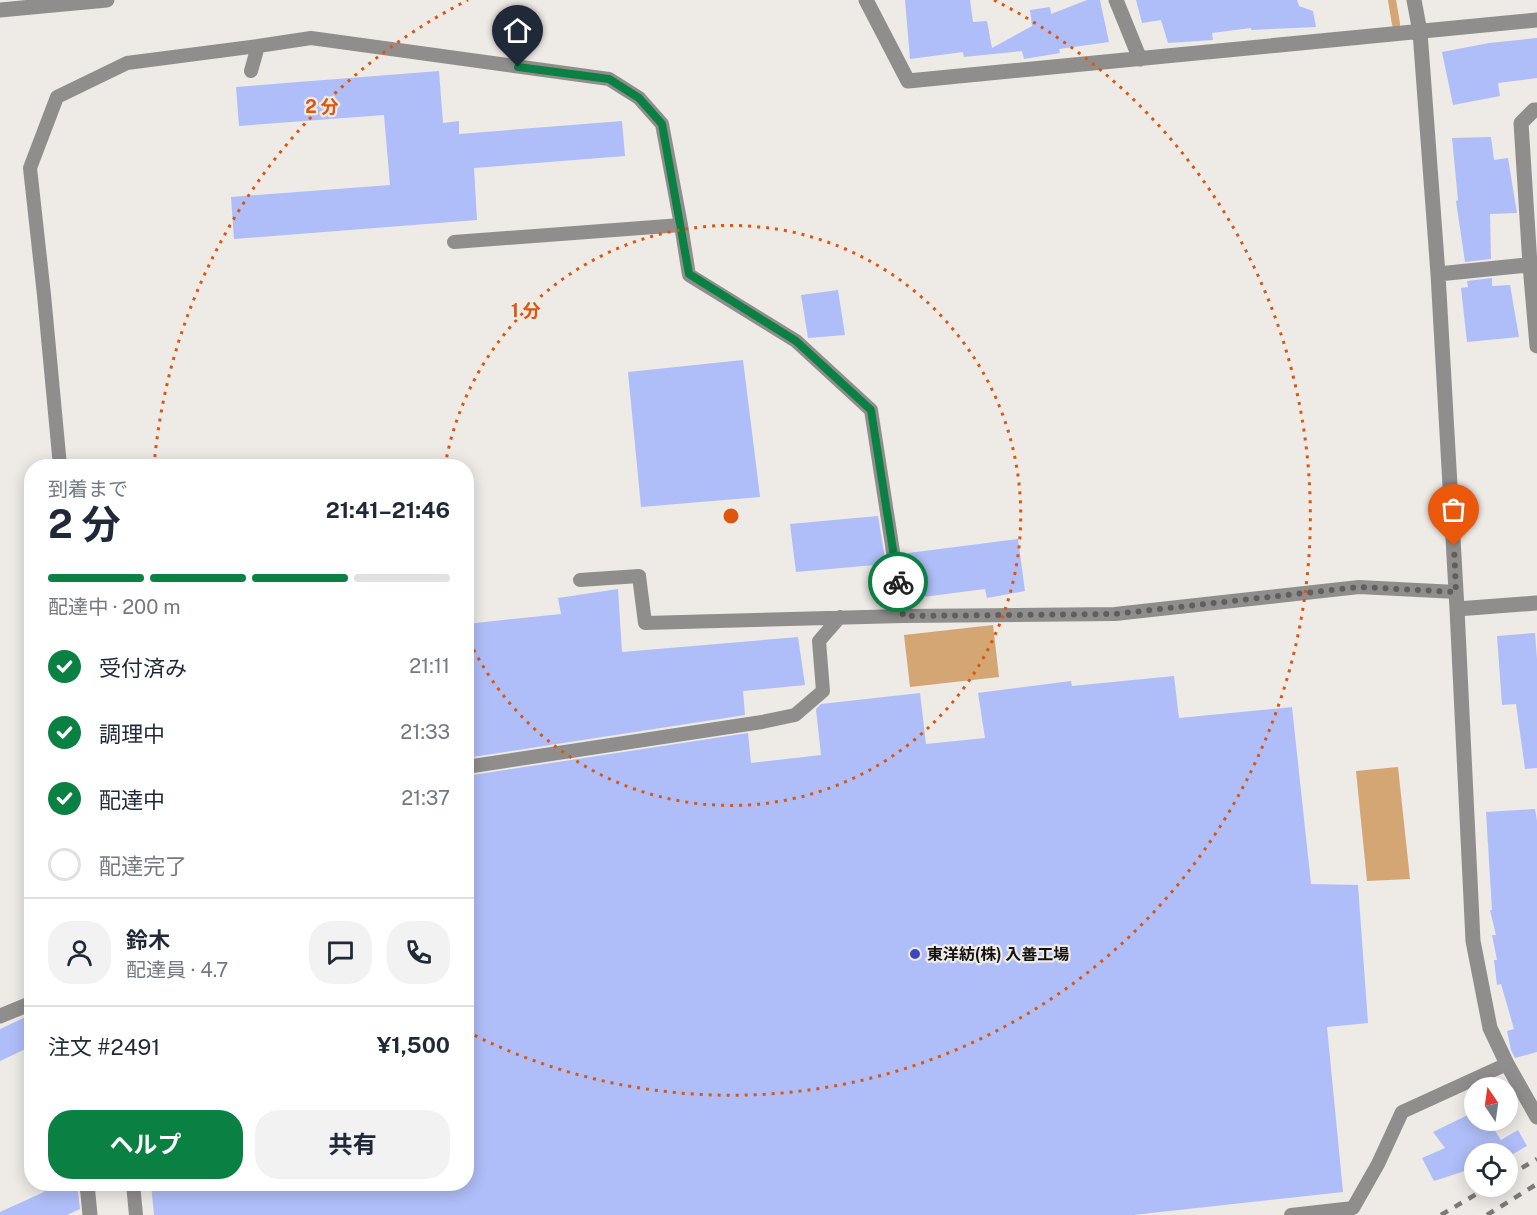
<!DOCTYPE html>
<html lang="ja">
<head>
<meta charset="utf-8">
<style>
	body { margin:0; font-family:"Public Sans","Noto Sans JP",sans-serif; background:#f2f2f3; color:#1f2937; height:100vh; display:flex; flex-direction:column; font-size:22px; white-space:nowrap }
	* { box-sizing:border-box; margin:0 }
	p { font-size:20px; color:#747a83 }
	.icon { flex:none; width:33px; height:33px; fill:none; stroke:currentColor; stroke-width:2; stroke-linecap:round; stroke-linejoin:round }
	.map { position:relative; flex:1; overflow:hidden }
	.details { position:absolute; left:24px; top:459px; width:450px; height:732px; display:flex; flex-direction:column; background:#fff; border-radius:24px; box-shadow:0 3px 15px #0003 }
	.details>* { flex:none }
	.needle { width:39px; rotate:347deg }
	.tools { position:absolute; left:1464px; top:1077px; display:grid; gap:12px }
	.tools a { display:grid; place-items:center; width:54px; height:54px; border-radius:50%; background:#fff; box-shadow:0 3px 15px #0003; font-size:30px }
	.pin { position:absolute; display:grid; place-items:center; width:51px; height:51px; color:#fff; margin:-62px -26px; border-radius:50% 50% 50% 0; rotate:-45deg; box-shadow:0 0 6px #0007 }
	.pin .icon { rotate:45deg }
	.courier { position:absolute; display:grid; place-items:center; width:60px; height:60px; margin:-30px; border:4px solid #0b8043; border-radius:50%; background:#fff; color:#222; box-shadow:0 2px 8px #0007 }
	.summary em { font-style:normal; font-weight:700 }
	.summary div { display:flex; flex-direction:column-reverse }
	.summary { display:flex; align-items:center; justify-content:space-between; height:102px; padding:0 24px }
	h1 { font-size:39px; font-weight:700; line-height:45px }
	.bar { display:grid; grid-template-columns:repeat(4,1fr); gap:9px 6px; align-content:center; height:72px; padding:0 24px }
	.bar i { height:8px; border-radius:4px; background:#e0e1e3 }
	.bar .on { background:#0b8043 }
	.bar p { grid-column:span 4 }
	.line { display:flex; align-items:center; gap:15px; padding:0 24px; border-top:2px solid #e0e1e3 }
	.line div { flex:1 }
	.round { display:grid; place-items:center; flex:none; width:63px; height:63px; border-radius:24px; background:#f2f2f3 }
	ol { padding:0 24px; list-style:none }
	li { display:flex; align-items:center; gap:18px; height:66px }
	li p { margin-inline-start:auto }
	li .icon { padding:6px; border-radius:50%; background:#0b8043; color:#fff; stroke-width:4 }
	li:last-child { color:#747a83 }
	li i { width:33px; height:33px; border:3px solid #e0e1e3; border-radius:50% }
	.cta { display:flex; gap:12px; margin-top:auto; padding:12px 24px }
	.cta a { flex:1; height:69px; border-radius:24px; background:#0b8043; color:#fff; font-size:24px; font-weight:700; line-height:69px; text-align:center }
	.cta a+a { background:#f2f2f3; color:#1f2937 }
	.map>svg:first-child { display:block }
</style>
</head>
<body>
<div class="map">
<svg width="1537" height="1215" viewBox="0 0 1537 1215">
	<rect width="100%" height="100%" fill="#eeeae6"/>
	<path fill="#d3a674" d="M 993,625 L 999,677 L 910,687 L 904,635 Z
		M 1398,767 L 1410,879 L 1367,881 L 1356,771 Z"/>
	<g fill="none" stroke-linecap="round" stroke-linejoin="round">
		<path stroke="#d3a674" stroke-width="8" d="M 1392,0 L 1396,24"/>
	</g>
	<path fill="#afbef8" d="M 905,0 L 970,0 L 973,22 L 987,21 L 992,48 L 1032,26 L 1030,10 L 1050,7 L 1051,14 L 1087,0 L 1100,0 L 1109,42 L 1059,49 L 1060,53 L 1024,59 L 1022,51 L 964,57 L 963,52 L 910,59 Z
		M 1136,0 L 1297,0 L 1299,6 L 1313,11 L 1316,27 L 1251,30 L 1251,28 L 1212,33 L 1213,40 L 1168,43 L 1161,20 L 1142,23 Z
		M 1537,38 L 1537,78 L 1498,83 L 1500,96 L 1453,105 L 1442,52 L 1489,43 Z
		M 439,71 L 443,123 L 459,121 L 459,134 L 622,121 L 625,156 L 474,168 L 477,220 L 234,239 L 231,197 L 390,185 L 384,115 L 239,126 L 236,87 Z
		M 1491,137 L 1494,160 L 1508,158 L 1517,213 L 1490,214 L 1491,259 L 1465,262 L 1456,201 L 1458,200 L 1452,138 Z
		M 1492,278 L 1492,286 L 1510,285 L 1519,337 L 1467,342 L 1461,288 L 1468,287 L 1467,281 Z
		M 838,290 L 845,335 L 808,338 L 801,295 Z
		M 743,360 L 760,497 L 641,507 L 628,372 Z
		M 878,516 L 886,564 L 796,572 L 790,524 Z
		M 1018,539 L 1025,591 L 987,598 L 985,589 L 915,598 L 908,553 Z
		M 618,589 L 622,652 L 798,637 L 805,685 L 743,691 L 745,715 L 466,758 L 466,624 L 561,614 L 558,598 Z
		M 1535,633 L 1537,659 L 1537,768 L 1525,769 L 1516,704 L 1502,705 L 1497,636 Z
		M 1174,676 L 1179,718 L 1292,707 L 1311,884 L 1358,885 L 1368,1023 L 1327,1027 L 1343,1192 L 1133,1215 L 154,1215 L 151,1184 L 466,1184 L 466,776 L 748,733 L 751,763 L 821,755 L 816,709 L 821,704 L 920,693 L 926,744 L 985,738 L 978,693 L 1071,681 L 1072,686 Z
		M 1535,809 L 1537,821 L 1537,1052 L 1515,1058 L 1511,1050 L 1507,1031 L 1514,1029 L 1501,984 L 1497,985 L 1494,960 L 1497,960 L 1492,935 L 1496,935 L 1490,910 L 1492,910 L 1486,812 Z
		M 32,1014 L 32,1046 L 0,1061 L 0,1029 Z
		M 1474,1112 L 1474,1120 L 1488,1120 L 1501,1140 L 1518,1130 L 1527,1146 L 1508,1157 L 1508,1154 L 1474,1154 L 1474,1168 L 1434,1181 L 1422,1158 L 1445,1148 L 1433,1132 Z
		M 40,1184 L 74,1184 L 78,1192 L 80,1209 L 67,1215 L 0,1215 L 0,1212 L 44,1192 Z"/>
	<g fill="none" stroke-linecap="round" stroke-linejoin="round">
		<path stroke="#908e8c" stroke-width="14" d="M 251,71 L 258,46 L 311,38 L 609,79 L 639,98 L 662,124 L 681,225
			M 454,242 L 681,225 L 689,275 L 796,341 L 871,410 L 903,616 L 1115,614 L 1359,587 L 1456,592
			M 60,466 L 44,295 L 30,168 L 57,97 L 127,63 L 258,46
			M 580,580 L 639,576 L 645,623 L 903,616
			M 466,767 L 762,722 L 795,715 L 823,691 L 819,641 L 840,617
			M 133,1184 L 136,1215
			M 1291,1215 L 1353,1208 L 1378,1164 L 1402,1112 L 1507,1064"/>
		<path stroke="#908e8c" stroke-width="15" d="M 866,0 L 908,81 L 1537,20
			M 1116,0 L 1140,59
			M 1414,0 L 1420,32 L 1438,274 L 1457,609 L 1473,941 L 1490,1028 L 1507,1064 L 1537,1117
			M 0,10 L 107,0
			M 1537,110 L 1534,110 L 1521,123 L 1530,265 L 1537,346
			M 1438,274 L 1537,264
			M 1457,609 L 1537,603
			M 0,1016 L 32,1003
			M 87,1184 L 90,1215"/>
		<path stroke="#7c7977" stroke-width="4.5" stroke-dasharray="8 8" stroke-linecap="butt" d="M 1508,1176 L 1537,1159
			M 1441,1215 L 1490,1186
			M 1487,1215 L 1537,1184"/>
	</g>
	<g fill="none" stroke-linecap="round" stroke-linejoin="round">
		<path stroke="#615e5c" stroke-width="6" stroke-dasharray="0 10.8" d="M 898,582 L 903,616 L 1115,614 L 1359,587 L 1456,592 L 1454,546"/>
		<path stroke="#0b8043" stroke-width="8" d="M 518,67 L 609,79 L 639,98 L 662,124 L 689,274 L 796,341 L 871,410 L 898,582"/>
	</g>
	<g fill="none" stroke="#dd560c" stroke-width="3" stroke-dasharray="3 6">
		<path d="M445 466A290 290 0 1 1 467 636"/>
		<path d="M154 466A579 579 0 0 1 468 0M994 0A579 579 0 1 1 468 1032"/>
	</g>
	<circle fill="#3e48bc" stroke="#eeeae6" stroke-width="2" cx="915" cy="954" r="6"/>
	<g text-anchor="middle" stroke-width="4.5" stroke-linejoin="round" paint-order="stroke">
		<g font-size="16" font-weight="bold" fill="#151312" stroke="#eeeae6" text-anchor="start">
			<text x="927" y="960">東洋紡(株) 入善工場</text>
		</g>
	</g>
	<circle cx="731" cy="516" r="9" fill="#dd560c" stroke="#eeeae6" stroke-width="3"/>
	<g font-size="18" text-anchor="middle" font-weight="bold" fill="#dd560c" stroke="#eeeae6" stroke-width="4.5" stroke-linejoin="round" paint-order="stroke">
		<text x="322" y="113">2 分</text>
		<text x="526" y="317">1 分</text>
	</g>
</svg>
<div class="tools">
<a><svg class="needle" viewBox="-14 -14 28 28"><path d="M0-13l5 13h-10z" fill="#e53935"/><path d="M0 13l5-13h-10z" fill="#747a83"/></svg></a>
<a><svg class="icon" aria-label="locate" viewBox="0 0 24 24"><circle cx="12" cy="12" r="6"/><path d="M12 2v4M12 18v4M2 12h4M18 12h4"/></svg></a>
</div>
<div class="pin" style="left:1454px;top:546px;background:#ea580c"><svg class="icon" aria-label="bag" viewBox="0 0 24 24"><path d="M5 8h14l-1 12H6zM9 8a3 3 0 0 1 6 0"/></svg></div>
<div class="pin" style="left:518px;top:67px;background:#1f2937"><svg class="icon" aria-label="home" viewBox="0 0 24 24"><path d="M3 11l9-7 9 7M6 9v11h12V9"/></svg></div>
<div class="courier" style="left:898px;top:582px"><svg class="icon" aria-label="bike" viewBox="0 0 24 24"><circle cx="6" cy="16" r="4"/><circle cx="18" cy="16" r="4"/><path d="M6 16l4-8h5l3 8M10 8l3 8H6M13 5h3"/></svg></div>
<section class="details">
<div class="summary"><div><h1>2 分</h1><p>到着まで</p></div><em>21:41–21:46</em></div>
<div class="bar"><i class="on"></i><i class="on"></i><i class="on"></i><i></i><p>配達中 · 200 m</p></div>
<ol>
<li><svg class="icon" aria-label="check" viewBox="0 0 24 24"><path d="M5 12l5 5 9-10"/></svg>受付済み<p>21:11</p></li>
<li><svg class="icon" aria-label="check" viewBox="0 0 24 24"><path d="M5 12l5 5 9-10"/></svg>調理中<p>21:33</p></li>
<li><svg class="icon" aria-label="check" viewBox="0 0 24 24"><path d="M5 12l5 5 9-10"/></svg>配達中<p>21:37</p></li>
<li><i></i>配達完了</li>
</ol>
<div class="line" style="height:108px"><a class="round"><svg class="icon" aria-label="person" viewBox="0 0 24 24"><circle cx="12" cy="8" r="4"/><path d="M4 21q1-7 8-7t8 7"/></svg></a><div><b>鈴木</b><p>配達員 · 4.7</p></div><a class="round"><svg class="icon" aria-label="chat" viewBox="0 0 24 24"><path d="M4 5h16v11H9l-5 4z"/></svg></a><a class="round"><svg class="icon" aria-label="phone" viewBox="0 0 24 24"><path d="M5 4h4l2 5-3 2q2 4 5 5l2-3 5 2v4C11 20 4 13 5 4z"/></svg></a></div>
<div class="line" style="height:78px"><div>注文 #2491</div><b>¥1,500</b></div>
<div class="cta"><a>ヘルプ</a><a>共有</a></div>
</section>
</div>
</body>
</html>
